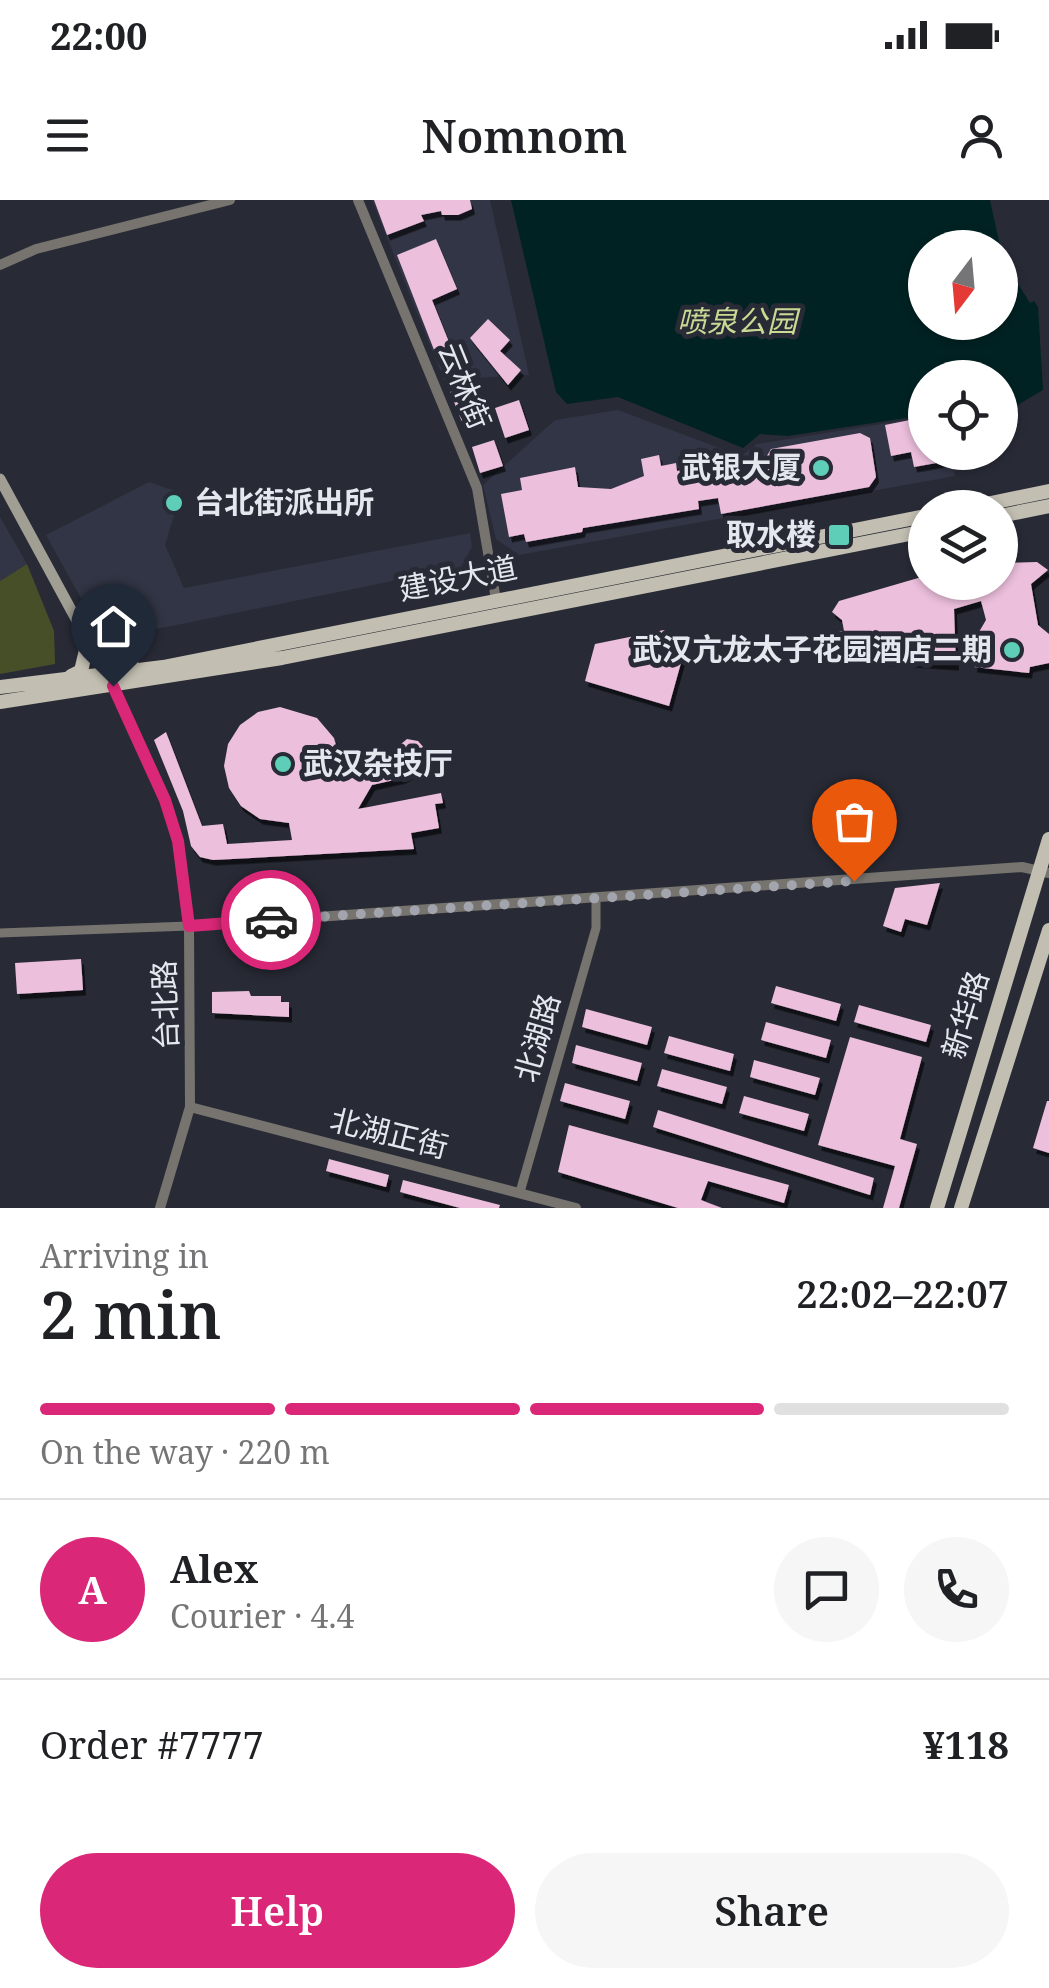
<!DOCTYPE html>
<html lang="en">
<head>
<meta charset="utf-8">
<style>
	body { margin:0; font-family:"Noto Serif","Noto Sans SC",serif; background:#f6f6f6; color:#202124; height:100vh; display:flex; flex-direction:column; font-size:38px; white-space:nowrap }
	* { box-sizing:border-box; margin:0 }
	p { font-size:32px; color:#757577 }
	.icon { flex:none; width:55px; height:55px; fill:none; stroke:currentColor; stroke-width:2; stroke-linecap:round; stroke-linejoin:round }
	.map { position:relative; height:1008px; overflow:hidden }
	.details { display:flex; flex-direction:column; background:#fff; flex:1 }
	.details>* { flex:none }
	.needle { width:65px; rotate:196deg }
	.controls { position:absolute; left:908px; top:30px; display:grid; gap:20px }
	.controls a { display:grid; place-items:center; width:110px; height:110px; border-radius:50%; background:#fff; box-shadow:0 2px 8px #0004; font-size:50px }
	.pin { position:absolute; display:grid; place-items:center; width:85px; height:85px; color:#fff; margin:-102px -42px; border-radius:50% 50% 50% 0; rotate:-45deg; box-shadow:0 0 10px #0007 }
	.pin .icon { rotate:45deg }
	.courier { position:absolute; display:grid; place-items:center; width:100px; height:100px; margin:-50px; border:8px solid #db2777; border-radius:50%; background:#fff; color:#222; box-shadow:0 2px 12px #0007 }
	.summary em { font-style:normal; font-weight:600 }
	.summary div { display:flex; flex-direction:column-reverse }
	.summary { display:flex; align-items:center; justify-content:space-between; height:170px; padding:0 40px }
	h1 { font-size:65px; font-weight:600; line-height:75px }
	.bar { display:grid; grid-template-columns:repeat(4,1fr); gap:15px 10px; align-content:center; height:120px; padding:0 40px }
	.bar i { height:12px; border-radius:8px; background:#e0e0e0 }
	.bar .on { background:#db2777 }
	.bar p { grid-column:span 4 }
	.line { display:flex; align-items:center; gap:25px; padding:0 40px; border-top:2px solid #e0e0e0 }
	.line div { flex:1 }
	.round { display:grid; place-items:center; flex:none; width:105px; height:105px; border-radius:52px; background:#f6f6f6 }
	.cta { display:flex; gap:20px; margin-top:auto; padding:20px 40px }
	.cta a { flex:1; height:115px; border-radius:60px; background:#db2777; color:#fff; font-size:40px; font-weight:600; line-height:115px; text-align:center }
	.cta a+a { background:#f6f6f6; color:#202124 }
	.status { display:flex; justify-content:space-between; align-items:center; height:70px; padding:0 50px; background:#fff; direction:ltr }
	.status svg { height:28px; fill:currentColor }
	header { display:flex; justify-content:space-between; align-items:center; height:130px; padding:0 40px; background:#fff; font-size:45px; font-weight:600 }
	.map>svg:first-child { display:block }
</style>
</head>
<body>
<div class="status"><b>22:00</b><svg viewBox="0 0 49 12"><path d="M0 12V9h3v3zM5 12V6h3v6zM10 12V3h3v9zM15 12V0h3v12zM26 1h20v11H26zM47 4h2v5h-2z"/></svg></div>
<header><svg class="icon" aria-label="menu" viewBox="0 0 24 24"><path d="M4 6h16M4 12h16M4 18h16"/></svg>Nomnom<svg class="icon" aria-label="person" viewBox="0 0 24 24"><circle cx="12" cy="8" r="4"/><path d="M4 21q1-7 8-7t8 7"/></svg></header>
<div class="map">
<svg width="1049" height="1008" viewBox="0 0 1049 1008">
	<defs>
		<filter id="shadow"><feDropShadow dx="3" dy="5.5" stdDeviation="0" flood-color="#0009"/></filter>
	</defs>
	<rect width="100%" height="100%" fill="#282b36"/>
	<path fill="#323545" d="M 372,0 L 490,0 L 529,175 L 444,180 Z
		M 618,210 L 741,256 L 757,244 L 925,217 L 925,252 L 950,253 L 955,276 L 519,355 L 496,339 L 483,285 L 555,220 Z
		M 149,282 L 181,293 L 165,345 L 184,388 L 470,333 L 472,347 L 461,367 L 127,435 L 94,422 L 46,335 Z
		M 0,317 L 27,364 L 0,381 Z"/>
	<path fill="#474f28" d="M 27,364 L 54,431 L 55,464 L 0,474 L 0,381 Z"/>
	<path fill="#012223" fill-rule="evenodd" d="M 511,0 L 990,0 L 1003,60 L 1030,103 L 1034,101 L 1038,107 L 1043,190 L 1011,209 L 1014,216 L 1000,220 L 1000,178 L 925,178 L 925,215 L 788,236 L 760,234 L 743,248 L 618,197 L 567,204 L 556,192 ZM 925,48 L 1000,48 L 1000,122 L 925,122 Z"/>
	<path fill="#ecbfdc" filter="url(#shadow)" d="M 374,0 L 470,0 L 472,9 L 458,15 L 442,15 L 441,11 L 421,15 L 424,21 L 387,35 Z
		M 436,39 L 457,89 L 432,100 L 459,167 L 443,173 L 397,55 Z
		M 488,119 L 510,140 L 500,151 L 521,170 L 508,185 L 470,138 Z
		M 473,184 L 484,210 L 462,222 L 450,192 Z
		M 519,200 L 529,230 L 505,238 L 495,208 Z
		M 925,217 L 925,252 L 940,252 L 942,262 L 914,267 L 911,252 L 891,256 L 885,225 Z
		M 860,233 L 870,238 L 876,277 L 869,287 L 721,314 L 718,298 L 698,301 L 699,309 L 583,328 L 582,332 L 526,342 L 524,334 L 509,337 L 501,294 L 522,290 L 520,278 L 575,267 L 578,287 L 611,289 L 644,276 L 641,259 L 659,255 L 661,266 L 676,263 L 677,271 L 688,269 L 689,274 L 724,264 L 770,283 L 765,259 L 771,249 Z
		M 494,240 L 503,266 L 480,273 L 472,247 Z
		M 1037,362 L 1048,370 L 1031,384 L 1038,425 L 1049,434 L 1049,463 L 1030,467 L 1029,473 L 974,467 L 976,437 L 986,420 L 981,401 L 954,409 L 956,465 L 847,458 L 839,432 L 844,431 L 842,420 L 832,412 L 839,401 L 925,376 L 925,382 L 1000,382 L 1000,363 Z
		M 664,430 L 674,437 L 689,434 L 669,506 L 585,481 L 595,444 Z
		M 280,507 L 317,518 L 334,538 L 341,563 L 394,550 L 407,539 L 418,541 L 426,550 L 423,566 L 403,578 L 372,585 L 358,609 L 441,593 L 443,603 L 435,604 L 439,628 L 411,633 L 414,649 L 213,660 L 200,657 L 191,646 L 183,611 L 154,540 L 166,532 L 202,626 L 223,624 L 227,644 L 292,640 L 289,623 L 260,619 L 241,606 L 229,588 L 224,566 L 228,544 L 240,525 L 258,512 Z
		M 940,683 L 927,725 L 905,719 L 901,732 L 883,726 L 895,688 Z
		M 81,759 L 83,790 L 17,794 L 15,763 Z
		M 776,786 L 841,804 L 836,821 L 771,803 Z
		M 249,791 L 251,796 L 281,796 L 281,802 L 289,802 L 289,817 L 212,813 L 212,792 Z
		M 859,805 L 931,825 L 926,842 L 854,822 Z
		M 586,809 L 652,827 L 647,845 L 582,827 Z
		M 766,822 L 831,840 L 826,858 L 761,840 Z
		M 669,836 L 734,854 L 730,871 L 664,853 Z
		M 850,837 L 922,857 L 900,939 L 917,944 L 899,1008 L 883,1008 L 895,966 L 818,945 Z
		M 576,845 L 642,863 L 637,881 L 572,863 Z
		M 754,860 L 820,878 L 815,895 L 750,877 Z
		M 662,869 L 727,887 L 722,904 L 657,886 Z
		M 565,883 L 630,901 L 625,919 L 560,901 Z
		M 744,896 L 809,914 L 804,931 L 739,913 Z
		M 1047,901 L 1049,901 L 1049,953 L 1033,948 Z
		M 658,910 L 874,978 L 870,995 L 653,927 Z
		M 569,925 L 789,985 L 784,1003 L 708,981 L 701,1000 L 722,1008 L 678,1008 L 558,972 Z
		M 329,959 L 389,975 L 386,987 L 326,971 Z
		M 403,980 L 500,1005 L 499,1008 L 460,1008 L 400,992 Z"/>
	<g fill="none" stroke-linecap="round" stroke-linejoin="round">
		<path stroke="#77746f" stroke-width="9" d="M 0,733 L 189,726
			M 520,992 L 596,728 L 596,698"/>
		<path stroke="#77746f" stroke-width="10" d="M 358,0 L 477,288 L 496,400
			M 0,65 L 36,49 L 230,0
			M 113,486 L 165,600 L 178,641 L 189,726 L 190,907 L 160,1008
			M 189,726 L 1022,667 L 1049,673
			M 190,907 L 576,1008"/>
		<path stroke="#a19e94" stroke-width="11" d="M 0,279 L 108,478"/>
		<path stroke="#c2beb1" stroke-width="14" d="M 967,308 L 1049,291
			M 1000,316 L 1049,306
			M 71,476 L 81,471 L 88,442 L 106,459 L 133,467
			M 0,487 L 163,467 L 925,316
			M 0,502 L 282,458 L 925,331
			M 937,1008 L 1049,639
			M 961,1008 L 1049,730"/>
	</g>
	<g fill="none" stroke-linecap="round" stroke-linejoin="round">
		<path stroke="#a3a5ae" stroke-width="10" stroke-dasharray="0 18" d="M 271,720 L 854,681"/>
		<path stroke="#db2777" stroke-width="12" d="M 113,486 L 165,600 L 178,641 L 189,726 L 271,720"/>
	</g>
	<g fill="#5eceb8" stroke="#282b36" stroke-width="4">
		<circle cx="821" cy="268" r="10"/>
		<circle cx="174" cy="303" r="10"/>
		<rect x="827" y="323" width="24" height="24" rx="5"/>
		<circle cx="1012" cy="450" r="10"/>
		<circle cx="283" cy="564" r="10"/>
	</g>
	<g text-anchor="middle" stroke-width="10" stroke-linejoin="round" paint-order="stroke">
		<g font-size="30" font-style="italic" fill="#cada94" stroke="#282b36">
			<text x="737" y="132">喷泉公园</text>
		</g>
		<g font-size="30" fill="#e5e7ef" stroke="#282b36">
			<text transform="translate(464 186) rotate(68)" y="10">云林街</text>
			<text transform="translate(458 379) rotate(-11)" y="10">建设大道</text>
			<text transform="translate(166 805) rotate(-92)" y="10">台北路</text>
			<text transform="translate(966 815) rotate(-73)" y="10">新华路</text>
			<text transform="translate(538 838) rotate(-74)" y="10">北湖路</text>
			<text transform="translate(389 934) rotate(14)" y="10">北湖正街</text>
		</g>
		<g font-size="30" font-weight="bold" fill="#e5e7ef" stroke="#282b36" text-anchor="end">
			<text x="801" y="278">武银大厦</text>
			<text x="194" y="313" text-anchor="start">台北街派出所</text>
			<text x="816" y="345">取水楼</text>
			<text x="992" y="460">武汉亢龙太子花园酒店二期</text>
			<text x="303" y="574" text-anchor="start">武汉杂技厅</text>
		</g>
	</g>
</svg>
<div class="controls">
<a><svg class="needle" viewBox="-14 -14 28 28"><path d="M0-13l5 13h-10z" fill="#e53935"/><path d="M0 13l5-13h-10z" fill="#757577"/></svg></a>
<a><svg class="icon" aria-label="locate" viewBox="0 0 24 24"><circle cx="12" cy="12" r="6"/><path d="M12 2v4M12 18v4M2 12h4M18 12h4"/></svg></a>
<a><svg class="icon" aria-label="layers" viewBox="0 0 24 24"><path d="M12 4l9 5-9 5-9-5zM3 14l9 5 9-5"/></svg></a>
</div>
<div class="pin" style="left:854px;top:681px;background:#ea580c"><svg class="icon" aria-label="bag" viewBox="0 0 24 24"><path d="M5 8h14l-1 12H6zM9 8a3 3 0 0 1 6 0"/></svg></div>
<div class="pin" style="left:113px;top:486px;background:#1f2937"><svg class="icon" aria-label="home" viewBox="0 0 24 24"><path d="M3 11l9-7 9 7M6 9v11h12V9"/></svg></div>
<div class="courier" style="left:271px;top:720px"><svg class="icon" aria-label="car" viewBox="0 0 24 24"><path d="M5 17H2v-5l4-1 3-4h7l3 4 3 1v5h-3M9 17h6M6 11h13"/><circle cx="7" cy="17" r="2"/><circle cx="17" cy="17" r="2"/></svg></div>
</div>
<section class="details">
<div class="summary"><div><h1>2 min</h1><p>Arriving in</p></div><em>22:02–22:07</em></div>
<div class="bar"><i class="on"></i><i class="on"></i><i class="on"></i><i></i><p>On the way · 220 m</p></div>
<div class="line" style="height:180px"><b class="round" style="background:#db2777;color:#fff">A</b><div><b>Alex</b><p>Courier · 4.4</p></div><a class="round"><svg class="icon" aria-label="chat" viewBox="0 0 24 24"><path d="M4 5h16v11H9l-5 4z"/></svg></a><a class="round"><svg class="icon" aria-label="phone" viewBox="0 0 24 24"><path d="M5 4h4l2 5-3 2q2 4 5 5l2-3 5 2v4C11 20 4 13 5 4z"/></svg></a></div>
<div class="line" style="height:130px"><div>Order #7777</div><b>¥118</b></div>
<div class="cta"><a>Help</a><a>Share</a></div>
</section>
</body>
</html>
